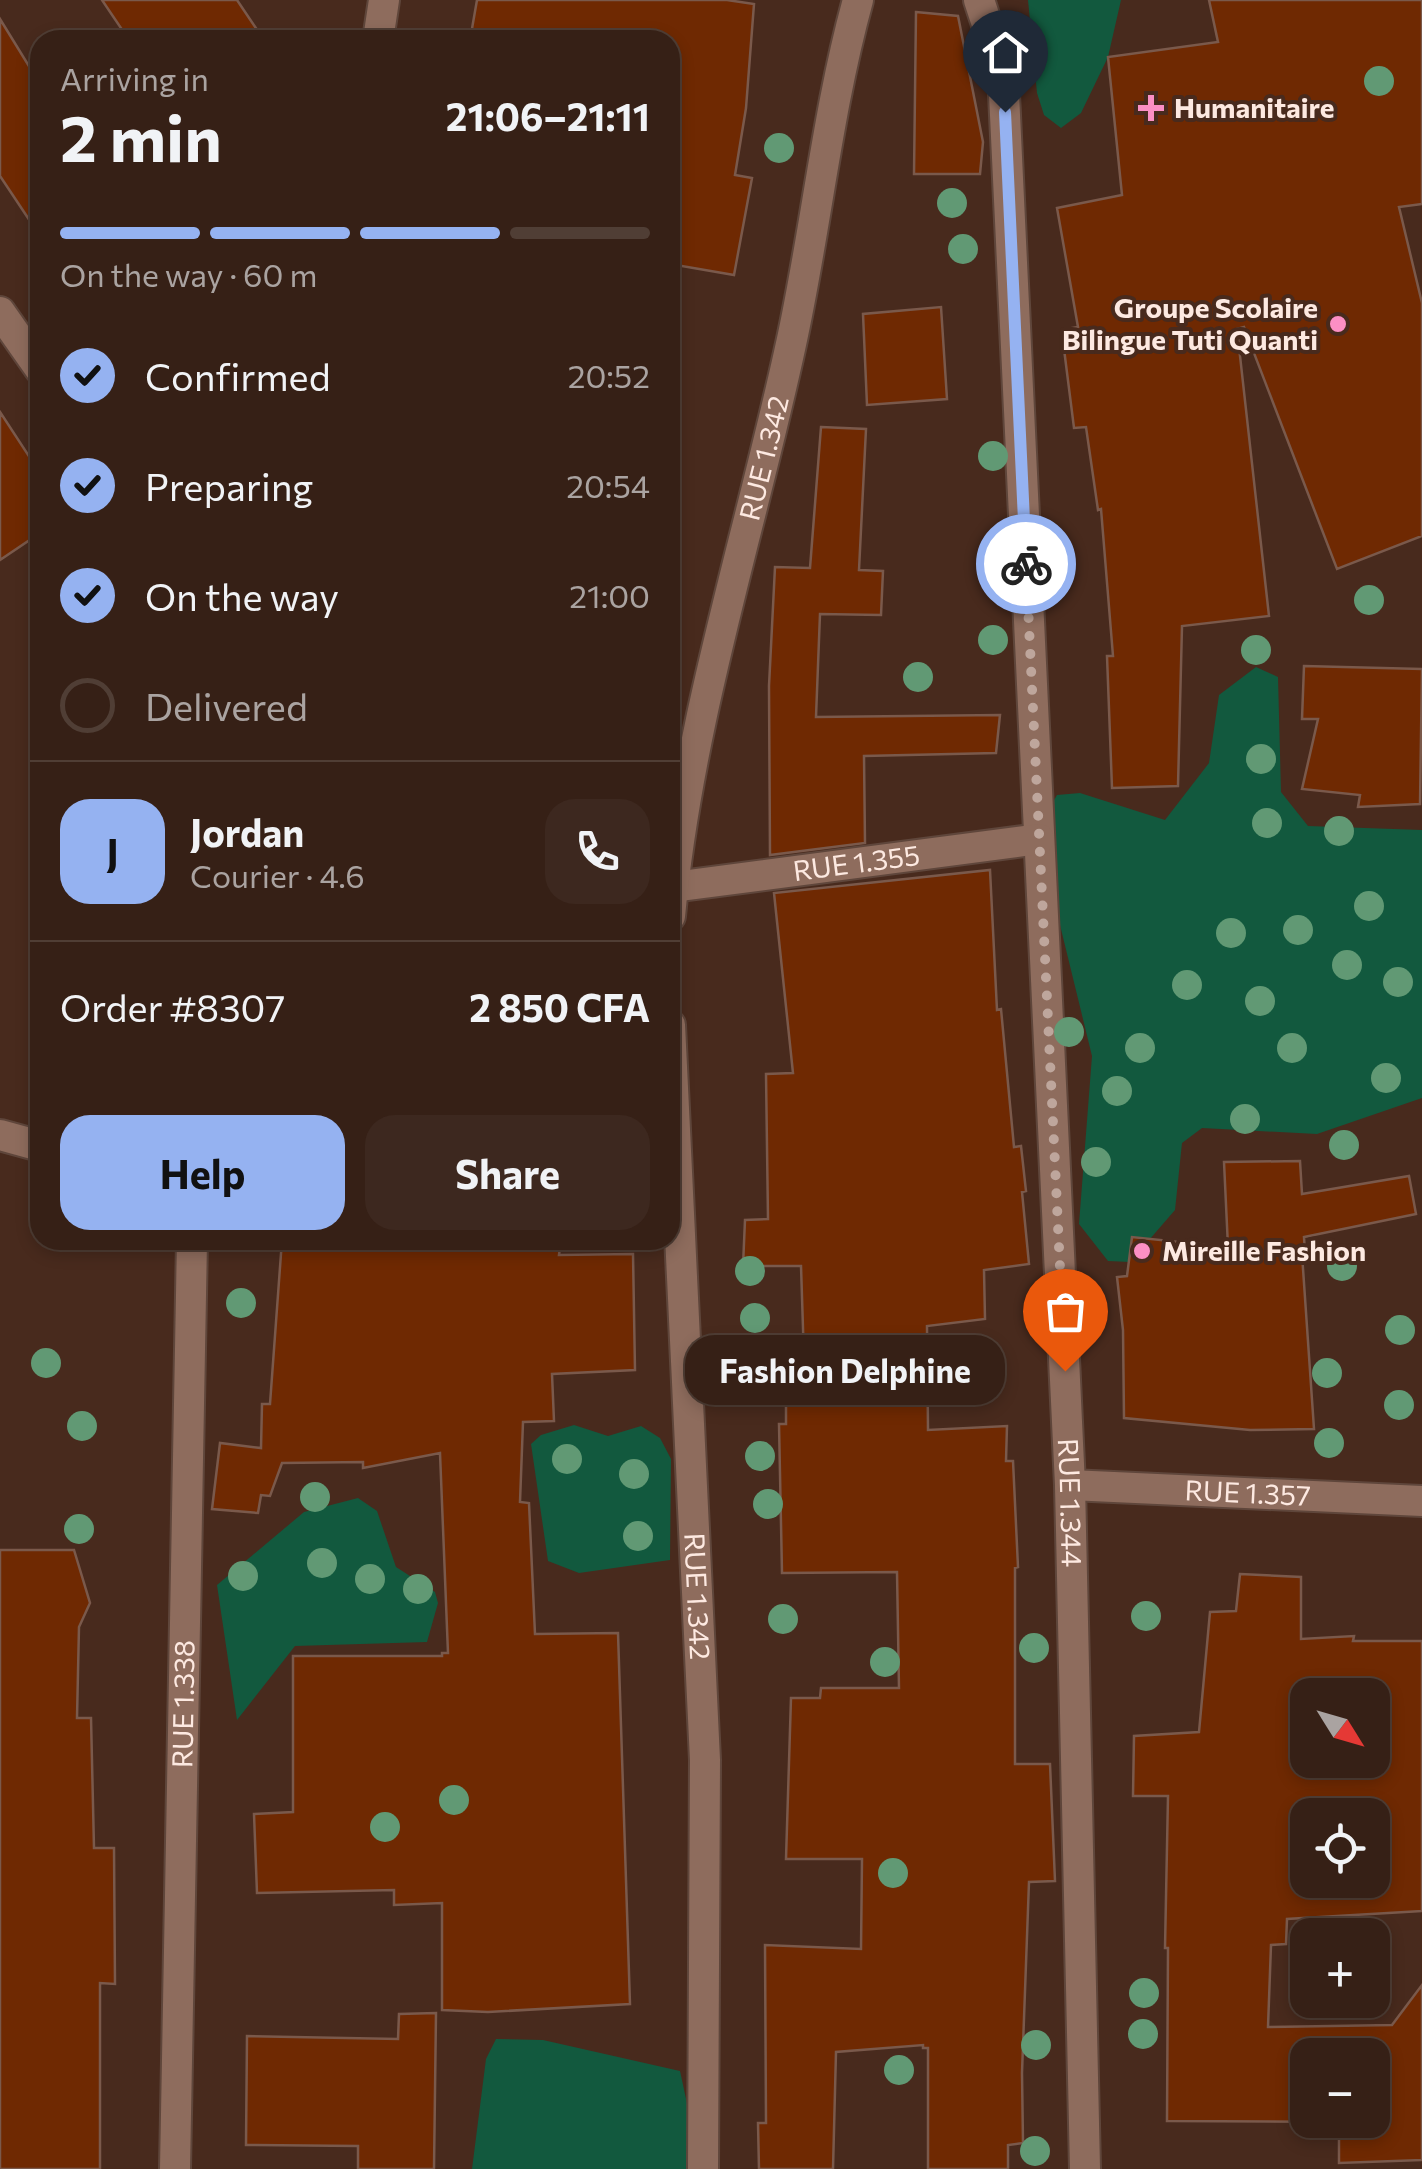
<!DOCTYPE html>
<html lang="en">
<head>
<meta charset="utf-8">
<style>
	body { margin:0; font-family:Commissioner,sans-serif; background:#3d281f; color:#f1f3f6; height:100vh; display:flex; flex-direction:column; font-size:38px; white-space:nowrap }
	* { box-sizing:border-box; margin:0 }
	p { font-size:32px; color:#aaa3a1 }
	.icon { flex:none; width:55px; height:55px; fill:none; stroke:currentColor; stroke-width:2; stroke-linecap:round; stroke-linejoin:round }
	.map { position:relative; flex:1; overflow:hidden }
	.panel { position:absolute; left:30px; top:30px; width:650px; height:1220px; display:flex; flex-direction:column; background:#362016; border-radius:30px; box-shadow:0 5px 15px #0003,0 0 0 2px #503e35 }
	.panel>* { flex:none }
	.needle { width:65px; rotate:127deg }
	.fabs { position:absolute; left:1290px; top:1678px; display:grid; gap:20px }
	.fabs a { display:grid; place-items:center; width:100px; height:100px; border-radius:20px; background:#362016; box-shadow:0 5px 15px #0003,0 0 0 2px #503e35; font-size:50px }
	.pin { position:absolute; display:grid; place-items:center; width:85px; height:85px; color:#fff; margin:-102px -42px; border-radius:50% 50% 50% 0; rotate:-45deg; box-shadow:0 0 10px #0007 }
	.pin .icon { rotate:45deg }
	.courier { position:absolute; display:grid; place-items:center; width:100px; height:100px; margin:-50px; border:8px solid #95b2f1; border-radius:50%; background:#fff; color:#222; box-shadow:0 2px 12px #0007 }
	.bubble { position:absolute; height:70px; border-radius:30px; background:#362016; box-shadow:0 5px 15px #0003,0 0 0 2px #503e35; font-size:32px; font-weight:700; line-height:70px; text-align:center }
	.summary em { font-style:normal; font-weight:700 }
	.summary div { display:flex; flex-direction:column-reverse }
	.summary { display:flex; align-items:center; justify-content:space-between; height:170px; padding:0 30px }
	h1 { font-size:65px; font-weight:700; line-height:75px }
	.bar { display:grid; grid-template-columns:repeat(4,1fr); gap:15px 10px; align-content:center; height:120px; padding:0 30px }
	.bar i { height:12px; border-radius:8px; background:#503e35 }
	.bar .current { background:#95b2f1 }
	.bar p { grid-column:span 4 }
	.line { display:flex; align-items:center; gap:25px; padding:0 30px; border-top:2px solid #503e35 }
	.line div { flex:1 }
	.round { display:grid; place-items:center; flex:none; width:105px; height:105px; border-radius:30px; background:#3d281f }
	ol { padding:0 30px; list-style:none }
	li { display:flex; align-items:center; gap:30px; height:110px }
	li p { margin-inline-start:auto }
	li .icon { padding:10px; border-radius:50%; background:#95b2f1; color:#111; stroke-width:4 }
	li:last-child { color:#aaa3a1 }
	li i { width:55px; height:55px; border:5px solid #503e35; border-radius:50% }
	.action { display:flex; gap:20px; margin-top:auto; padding:20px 30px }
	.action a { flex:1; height:115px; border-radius:30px; background:#95b2f1; color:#111; font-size:40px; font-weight:700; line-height:115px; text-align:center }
	.action a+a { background:#3d281f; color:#f1f3f6 }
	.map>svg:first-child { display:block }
</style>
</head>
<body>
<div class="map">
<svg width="1422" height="2169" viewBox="0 0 1422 2169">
	<rect width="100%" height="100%" fill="#482a1d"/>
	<path fill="#12593e" d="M 1028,0 L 1121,0 L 1108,57 L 1081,113 L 1061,128 L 1044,115 L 1037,93 Z
		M 1256,667 L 1278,677 L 1281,792 L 1308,826 L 1422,830 L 1422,1098 L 1317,1134 L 1202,1128 L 1182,1143 L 1175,1210 L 1130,1262 L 1108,1261 L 1079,1224 L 1092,1056 L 1039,839 L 1044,817 L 1057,795 L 1080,793 L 1165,820 L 1209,763 L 1219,695 Z
		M 574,1425 L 608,1436 L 641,1426 L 660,1438 L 671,1459 L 670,1560 L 579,1573 L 548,1561 L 531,1444 L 541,1435 Z
		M 358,1498 L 377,1511 L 396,1567 L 435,1592 L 438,1603 L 427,1642 L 295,1646 L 237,1720 L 217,1585 L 304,1512 Z
		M 496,2039 L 543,2040 L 680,2071 L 696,2145 L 695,2169 L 472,2169 L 486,2059 Z"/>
	<path fill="#6f2902" stroke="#7a594b" stroke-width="2.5" fill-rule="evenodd" d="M 102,0 L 237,0 L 264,40 L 129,40 Z
		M 477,0 L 727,0 L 754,4 L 746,108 L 735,175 L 752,178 L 734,275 L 670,264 L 670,40 L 470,40 Z
		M 1209,0 L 1422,0 L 1422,204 L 1399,207 L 1422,303 L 1422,536 L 1337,569 L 1244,327 L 1237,329 L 1269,616 L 1182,626 L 1178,786 L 1112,788 L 1107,656 L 1113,656 L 1101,509 L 1098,510 L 1086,427 L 1074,428 L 1064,349 L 1075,347 L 1072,328 L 1078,327 L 1057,208 L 1122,195 L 1108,57 L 1218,42 Z
		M 916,12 L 958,16 L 983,142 L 980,174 L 914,174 Z
		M 0,19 L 40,84 L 40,236 L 0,176 Z
		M 941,307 L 947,399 L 867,405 L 863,314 Z
		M 0,412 L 40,473 L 40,533 L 0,560 Z
		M 821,427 L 866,429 L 859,570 L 883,571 L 881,615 L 820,614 L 816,717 L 1000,715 L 996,753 L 864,756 L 865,843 L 770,855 L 769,686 L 775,567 L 810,568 Z
		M 1304,666 L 1422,669 L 1420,804 L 1358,807 L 1360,795 L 1302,789 L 1318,719 L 1302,719 Z
		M 990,870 L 997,1010 L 1001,1009 L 1014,1147 L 1021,1146 L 1026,1191 L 1022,1192 L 1029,1264 L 984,1270 L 985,1319 L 927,1326 L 928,1430 L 1007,1426 L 1006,1461 L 1013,1461 L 1018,1567 L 1015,1568 L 1015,1764 L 1050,1764 L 1055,1881 L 1029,1882 L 1022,2073 L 1023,2143 L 1008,2145 L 1008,2169 L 928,2169 L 928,2048 L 923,2048 L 923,2045 L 836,2052 L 833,2169 L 759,2169 L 758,2123 L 766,2123 L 765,1945 L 861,1949 L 862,1859 L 786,1859 L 791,1698 L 820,1698 L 821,1688 L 899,1688 L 897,1572 L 782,1573 L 779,1424 L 786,1424 L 786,1362 L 804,1359 L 801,1266 L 743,1266 L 745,1220 L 768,1219 L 766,1074 L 793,1073 L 774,893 Z
		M 1300,1161 L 1302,1194 L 1409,1176 L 1416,1214 L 1304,1237 L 1305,1253 L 1302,1254 L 1314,1429 L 1250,1430 L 1124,1418 L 1123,1330 L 1117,1277 L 1127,1276 L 1132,1237 L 1228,1247 L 1224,1162 Z
		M 282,1240 L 561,1240 L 559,1255 L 633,1254 L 635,1370 L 552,1374 L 554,1421 L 523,1422 L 520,1502 L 529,1503 L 535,1634 L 618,1633 L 630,2004 L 488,2012 L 442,2010 L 442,1903 L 394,1905 L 394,1890 L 257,1893 L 254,1814 L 293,1812 L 293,1656 L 442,1656 L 442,1653 L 448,1653 L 440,1453 L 363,1468 L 363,1462 L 282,1463 L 270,1496 L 261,1495 L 258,1513 L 212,1509 L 220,1443 L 261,1448 L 262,1404 L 270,1404 Z
		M 0,1550 L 74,1550 L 90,1603 L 79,1627 L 77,1718 L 91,1718 L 94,1848 L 114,1848 L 115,1984 L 100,1983 L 100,2169 L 0,2169 Z
		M 1240,1574 L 1301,1577 L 1301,1639 L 1354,1636 L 1353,1641 L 1422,1641 L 1422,1911 L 1287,1919 L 1286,1944 L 1271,1945 L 1268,2027 L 1392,2025 L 1422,1985 L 1422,2160 L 1339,2163 L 1339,2122 L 1167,2121 L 1168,1948 L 1165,1948 L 1168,1796 L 1133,1796 L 1134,1736 L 1199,1732 L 1210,1612 L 1236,1611 ZM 1308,1695 L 1372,1695 L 1372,1760 L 1308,1760 ZM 1308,1815 L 1372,1815 L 1372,1880 L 1308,1880 ZM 1308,2055 L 1372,2055 L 1372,2120 L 1308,2120 Z
		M 436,2013 L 434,2169 L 358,2169 L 358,2146 L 246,2145 L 247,2036 L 398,2039 L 399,2014 Z"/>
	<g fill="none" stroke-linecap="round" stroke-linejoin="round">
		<defs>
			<g id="street">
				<path id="s1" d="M 979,0 L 1003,73 L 1070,1485 L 1085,2169"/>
				<path d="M 378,40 L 384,0"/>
				<path d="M 0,312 L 40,369"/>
				<path id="s2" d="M 673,887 L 1039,839"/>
				<path id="s3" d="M 670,916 C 688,721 750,534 791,344 C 816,230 827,112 858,0"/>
				<path id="s4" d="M 670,1025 L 705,1760 L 703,2169"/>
				<path d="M 0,1135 L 40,1146"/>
				<path id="s5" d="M 1070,1485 L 1422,1501"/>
				<path id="s6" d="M 175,2169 L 192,1240"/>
			</g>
		</defs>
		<use href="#street" stroke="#5f463b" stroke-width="34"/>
		<use href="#street" stroke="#8e6c5d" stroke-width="30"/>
	</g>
	<g fill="#619974">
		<circle cx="1379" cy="81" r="15"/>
		<circle cx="779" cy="148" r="15"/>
		<circle cx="952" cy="203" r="15"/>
		<circle cx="963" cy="249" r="15"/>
		<circle cx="993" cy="456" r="15"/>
		<circle cx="1369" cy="600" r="15"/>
		<circle cx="993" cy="640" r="15"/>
		<circle cx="1256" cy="650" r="15"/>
		<circle cx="918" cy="677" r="15"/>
		<circle cx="1261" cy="759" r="15"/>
		<circle cx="1267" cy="823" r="15"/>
		<circle cx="1339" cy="831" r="15"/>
		<circle cx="1369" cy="906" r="15"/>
		<circle cx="1298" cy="930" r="15"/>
		<circle cx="1231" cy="933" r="15"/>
		<circle cx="1347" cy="965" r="15"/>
		<circle cx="1398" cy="982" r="15"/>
		<circle cx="1187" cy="985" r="15"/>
		<circle cx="1260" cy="1001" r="15"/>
		<circle cx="1069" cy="1032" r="15"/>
		<circle cx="1140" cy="1048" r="15"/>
		<circle cx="1292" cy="1048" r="15"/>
		<circle cx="1386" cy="1078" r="15"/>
		<circle cx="1117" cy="1091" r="15"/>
		<circle cx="1245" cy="1119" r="15"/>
		<circle cx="1344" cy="1145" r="15"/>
		<circle cx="1096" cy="1162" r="15"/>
		<circle cx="1342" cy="1266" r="15"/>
		<circle cx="750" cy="1271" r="15"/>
		<circle cx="241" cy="1303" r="15"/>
		<circle cx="755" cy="1318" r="15"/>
		<circle cx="1400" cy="1330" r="15"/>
		<circle cx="46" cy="1363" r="15"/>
		<circle cx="1327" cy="1373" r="15"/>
		<circle cx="1399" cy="1405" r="15"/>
		<circle cx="82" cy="1426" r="15"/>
		<circle cx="1329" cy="1443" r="15"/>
		<circle cx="760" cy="1456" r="15"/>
		<circle cx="567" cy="1459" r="15"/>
		<circle cx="634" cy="1474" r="15"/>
		<circle cx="315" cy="1497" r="15"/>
		<circle cx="768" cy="1504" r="15"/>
		<circle cx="79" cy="1529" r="15"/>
		<circle cx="638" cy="1536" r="15"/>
		<circle cx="322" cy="1563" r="15"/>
		<circle cx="243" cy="1576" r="15"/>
		<circle cx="370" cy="1579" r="15"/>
		<circle cx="418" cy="1589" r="15"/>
		<circle cx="1146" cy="1616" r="15"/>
		<circle cx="783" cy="1619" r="15"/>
		<circle cx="1034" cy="1648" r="15"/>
		<circle cx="885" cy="1662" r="15"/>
		<circle cx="454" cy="1800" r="15"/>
		<circle cx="385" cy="1827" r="15"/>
		<circle cx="893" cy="1873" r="15"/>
		<circle cx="1144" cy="1993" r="15"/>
		<circle cx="1143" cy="2034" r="15"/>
		<circle cx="1036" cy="2045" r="15"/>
		<circle cx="899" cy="2070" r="15"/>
		<circle cx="1035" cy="2151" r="15"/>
	</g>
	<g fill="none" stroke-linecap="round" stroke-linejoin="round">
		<path stroke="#bea69c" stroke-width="10" stroke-dasharray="0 18" d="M 1026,564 L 1065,1371"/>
		<path stroke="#95b2f1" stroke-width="12" d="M 1005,112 L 1026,564"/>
	</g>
	<g fill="#fb8fc4" stroke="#482a1d" stroke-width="4">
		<path d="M1146 93h10v10h10v10h-10v10h-10v-10h-10v-10h10z"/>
		<circle cx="1338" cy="324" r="10"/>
		<circle cx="1142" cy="1251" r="10"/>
	</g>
	<g text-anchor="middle" stroke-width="8" stroke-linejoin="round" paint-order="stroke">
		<g font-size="28" font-weight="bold" fill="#fde9e1" stroke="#482a1d" text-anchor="start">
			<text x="1174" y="118">Humanitaire</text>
			<text x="1318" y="318" text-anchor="end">Groupe Scolaire<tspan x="1318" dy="32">Bilingue Tuti Quanti</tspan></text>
			<text x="1162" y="1261">Mireille Fashion</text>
		</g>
		<g font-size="28" fill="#fde9e1" stroke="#482a1d">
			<text dy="10" stroke="none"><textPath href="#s3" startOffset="468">RUE 1.342</textPath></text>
			<text dy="10" stroke="none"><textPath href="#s2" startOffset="185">RUE 1.355</textPath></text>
			<text dy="10" stroke="none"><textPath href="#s5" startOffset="178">RUE 1.357</textPath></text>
			<text dy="10" stroke="none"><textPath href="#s1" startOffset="1508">RUE 1.344</textPath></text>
			<text dy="10" stroke="none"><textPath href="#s4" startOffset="572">RUE 1.342</textPath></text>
			<text dy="10" stroke="none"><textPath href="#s6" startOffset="465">RUE 1.338</textPath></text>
		</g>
	</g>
</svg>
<div class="fabs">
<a><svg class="needle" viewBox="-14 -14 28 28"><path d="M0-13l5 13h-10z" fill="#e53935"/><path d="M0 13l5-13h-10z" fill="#aaa3a1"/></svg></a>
<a><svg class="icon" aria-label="locate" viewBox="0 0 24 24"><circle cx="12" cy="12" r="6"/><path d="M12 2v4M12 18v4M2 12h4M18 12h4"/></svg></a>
<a>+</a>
<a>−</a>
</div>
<div class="pin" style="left:1065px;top:1371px;background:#ea580c"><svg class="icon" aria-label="bag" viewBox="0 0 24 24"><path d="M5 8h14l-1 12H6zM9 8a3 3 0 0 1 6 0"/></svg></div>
<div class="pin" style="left:1005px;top:112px;background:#1f2937"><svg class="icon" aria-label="home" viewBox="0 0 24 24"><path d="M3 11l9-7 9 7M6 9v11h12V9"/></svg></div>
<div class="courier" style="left:1026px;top:564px"><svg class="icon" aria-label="bike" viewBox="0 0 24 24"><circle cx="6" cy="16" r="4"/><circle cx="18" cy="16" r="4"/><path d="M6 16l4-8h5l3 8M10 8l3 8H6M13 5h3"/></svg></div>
<div class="bubble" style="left:685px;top:1335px;width:320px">Fashion Delphine</div>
<section class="panel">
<div class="summary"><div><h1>2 min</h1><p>Arriving in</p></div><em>21:06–21:11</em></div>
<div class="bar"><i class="current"></i><i class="current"></i><i class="current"></i><i></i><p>On the way · 60 m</p></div>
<ol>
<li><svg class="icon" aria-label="check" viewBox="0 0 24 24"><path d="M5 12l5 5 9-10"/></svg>Confirmed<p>20:52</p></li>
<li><svg class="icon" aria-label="check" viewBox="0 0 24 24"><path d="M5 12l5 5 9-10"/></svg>Preparing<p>20:54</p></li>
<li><svg class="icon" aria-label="check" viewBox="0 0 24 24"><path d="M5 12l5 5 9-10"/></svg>On the way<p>21:00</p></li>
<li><i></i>Delivered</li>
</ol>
<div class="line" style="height:180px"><b class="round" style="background:#95b2f1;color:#111">J</b><div><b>Jordan</b><p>Courier · 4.6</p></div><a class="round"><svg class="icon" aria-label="phone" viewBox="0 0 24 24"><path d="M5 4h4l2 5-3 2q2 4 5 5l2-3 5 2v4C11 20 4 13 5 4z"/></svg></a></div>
<div class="line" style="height:130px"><div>Order #8307</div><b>2 850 CFA</b></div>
<div class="action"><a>Help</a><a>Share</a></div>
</section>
</div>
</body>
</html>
